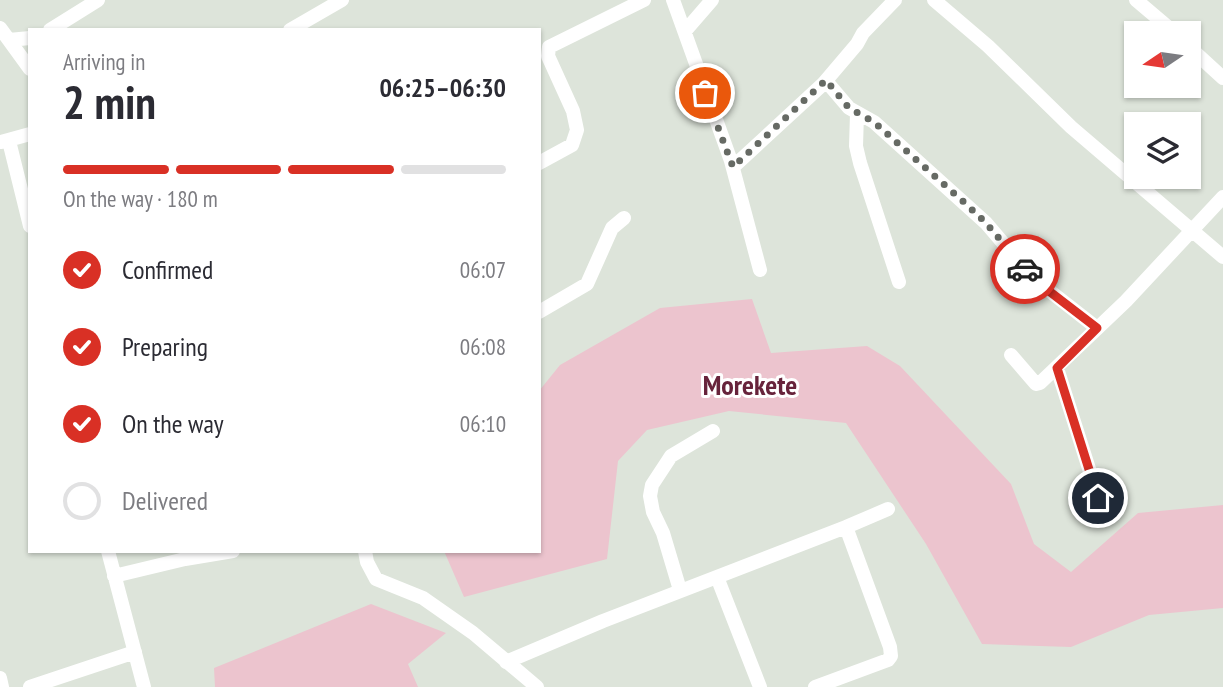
<!DOCTYPE html>
<html lang="en">
<head>
<meta charset="utf-8">
<style>
	body { margin:0; font-family:"PT Sans Narrow",sans-serif; background:#f2f2f3; color:#2b2b33; height:100vh; display:flex; flex-direction:column; font-size:26px; white-space:nowrap }
	* { box-sizing:border-box; margin:0 }
	p { font-size:23px; color:#7c7c81 }
	.icon { flex:none; width:38px; height:38px; fill:none; stroke:currentColor; stroke-width:2; stroke-linecap:round; stroke-linejoin:round }
	.map { position:relative; flex:1; overflow:hidden }
	.sheet { position:absolute; left:28px; top:28px; width:513px; height:525px; display:flex; flex-direction:column; background:#fff; border-radius:0px; box-shadow:0 2px 5px #0004 }
	.sheet>* { flex:none }
	.needle { width:46px; rotate:257deg }
	.buttons { position:absolute; left:1124px; top:21px; display:grid; gap:14px }
	.buttons a { display:grid; place-items:center; width:77px; height:77px; border-radius:0px; background:#fff; box-shadow:0 2px 5px #0004; font-size:35px }
	.pin { position:absolute; display:grid; place-items:center; width:60px; height:60px; color:#fff; margin:-30px; border:4px solid #fff; border-radius:50%; box-shadow:0 2px 7px #0007 }
	.courier { position:absolute; display:grid; place-items:center; width:70px; height:70px; margin:-35px; border:5px solid #d93025; border-radius:50%; background:#fff; color:#222; box-shadow:0 2px 9px #0007 }
	.summary em { font-style:normal; font-weight:600 }
	.summary div { display:flex; flex-direction:column-reverse }
	.summary { display:flex; align-items:center; justify-content:space-between; height:119px; padding:0 35px }
	h1 { font-size:46px; font-weight:600; line-height:52px }
	.bar { display:grid; grid-template-columns:repeat(4,1fr); gap:10px 7px; align-content:center; height:84px; padding:0 35px }
	.bar i { height:9px; border-radius:5px; background:#e1e1e2 }
	.bar .active { background:#d93025 }
	.bar p { grid-column:span 4 }
	ol { padding:0 35px; list-style:none }
	li { display:flex; align-items:center; gap:21px; height:77px }
	li p { margin-inline-start:auto }
	li .icon { padding:7px; border-radius:50%; background:#d93025; color:#fff; stroke-width:4 }
	li:last-child { color:#7c7c81 }
	li i { width:38px; height:38px; border:4px solid #e1e1e2; border-radius:50% }
	.map>svg:first-child { display:block }
</style>
</head>
<body>
<div class="map">
<svg width="1223" height="687" viewBox="0 0 1223 687">
	<rect width="100%" height="100%" fill="#dde4da"/>
	<path fill="#ecc4ce" d="M 752,299 L 771,353 L 867,346 L 900,366 L 1011,484 L 1034,544 L 1071,572 L 1138,513 L 1223,505 L 1223,608 L 1149,615 L 1071,647 L 982,644 L 926,544 L 846,423 L 729,411 L 647,430 L 618,461 L 607,559 L 464,597 L 444,551 L 539,551 L 539,391 L 560,365 L 660,308 Z
		M 371,604 L 446,633 L 408,664 L 418,687 L 215,687 L 214,668 Z"/>
	<g fill="none" stroke-linecap="round" stroke-linejoin="round">
		<path stroke="#fff" stroke-width="14" d="M 673,0 L 731,161 L 760,270
			M 934,0 L 988,46 L 1071,127 L 1223,257
			M 1136,0 L 1175,33
			M 0,28 L 30,69
			M 50,30 L 98,0
			M 290,30 L 342,0
			M 686,30 L 712,0
			M 9,40 L 30,38
			M 1188,46 L 1223,78
			M 826,81 L 849,108 L 874,122 L 986,223 L 1033,278 L 1097,328
			M 857,114 L 856,146 L 860,163 L 899,282
			M 9,141 L 30,226
			M 1,142 L 30,134
			M 539,163 L 572,145 L 577,130 L 573,111 L 548,56 L 549,47 L 644,0
			M 733,167 L 823,84 L 857,44 L 863,33 L 895,0
			M 539,312 L 587,284 L 612,228 L 624,218
			M 1011,355 L 1036,384 L 1040,383 L 1126,301 L 1223,197
			M 1057,368 L 1098,497
			M 108,551 L 144,687
			M 365,551 L 367,562 L 376,579 L 423,598 L 473,633 L 537,687
			M 114,576 L 185,559 L 233,551
			M 717,577 L 760,687
			M 680,590 L 663,533 L 653,512 L 650,496 L 652,485 L 671,456 L 713,431
			M 506,662 L 603,621 L 846,527 L 888,509
			M 0,678 L 2,687
			M 30,687 L 135,652
			M 815,687 L 888,660 L 891,656 L 890,647 L 846,527"/>
	</g>
	<g fill="none" stroke-linecap="round" stroke-linejoin="round">
		<path stroke="#666a64" stroke-width="7" stroke-dasharray="0 12.6" d="M 705,93 L 733,167 L 826,80 L 849,108 L 874,122 L 966,204 L 986,223 L 1025,269"/>
		<path stroke="#d93025" stroke-width="9" d="M 1025,269 L 1032,278 L 1097,328 L 1057,368 L 1098,498"/>
	</g>
	<g text-anchor="middle" stroke-width="6" stroke-linejoin="round" paint-order="stroke">
		<g font-size="28" font-weight="bold" fill="#67233b" stroke="#fff">
			<text x="750" y="395">Morekete</text>
		</g>
	</g>
</svg>
<div class="buttons">
<a><svg class="needle" viewBox="-14 -14 28 28"><path d="M0-13l5 13h-10z" fill="#e53935"/><path d="M0 13l5-13h-10z" fill="#7c7c81"/></svg></a>
<a><svg class="icon" aria-label="layers" viewBox="0 0 24 24"><path d="M12 4l9 5-9 5-9-5zM3 14l9 5 9-5"/></svg></a>
</div>
<div class="pin" style="left:705px;top:93px;background:#ea580c"><svg class="icon" aria-label="bag" viewBox="0 0 24 24"><path d="M5 8h14l-1 12H6zM9 8a3 3 0 0 1 6 0"/></svg></div>
<div class="pin" style="left:1098px;top:498px;background:#1f2937"><svg class="icon" aria-label="home" viewBox="0 0 24 24"><path d="M3 11l9-7 9 7M6 9v11h12V9"/></svg></div>
<div class="courier" style="left:1025px;top:269px"><svg class="icon" aria-label="car" viewBox="0 0 24 24"><path d="M5 17H2v-5l4-1 3-4h7l3 4 3 1v5h-3M9 17h6M6 11h13"/><circle cx="7" cy="17" r="2"/><circle cx="17" cy="17" r="2"/></svg></div>
<section class="sheet">
<div class="summary"><div><h1>2 min</h1><p>Arriving in</p></div><em>06:25–06:30</em></div>
<div class="bar"><i class="active"></i><i class="active"></i><i class="active"></i><i></i><p>On the way · 180 m</p></div>
<ol>
<li><svg class="icon" aria-label="check" viewBox="0 0 24 24"><path d="M5 12l5 5 9-10"/></svg>Confirmed<p>06:07</p></li>
<li><svg class="icon" aria-label="check" viewBox="0 0 24 24"><path d="M5 12l5 5 9-10"/></svg>Preparing<p>06:08</p></li>
<li><svg class="icon" aria-label="check" viewBox="0 0 24 24"><path d="M5 12l5 5 9-10"/></svg>On the way<p>06:10</p></li>
<li><i></i>Delivered</li>
</ol>
</section>
</div>
</body>
</html>
